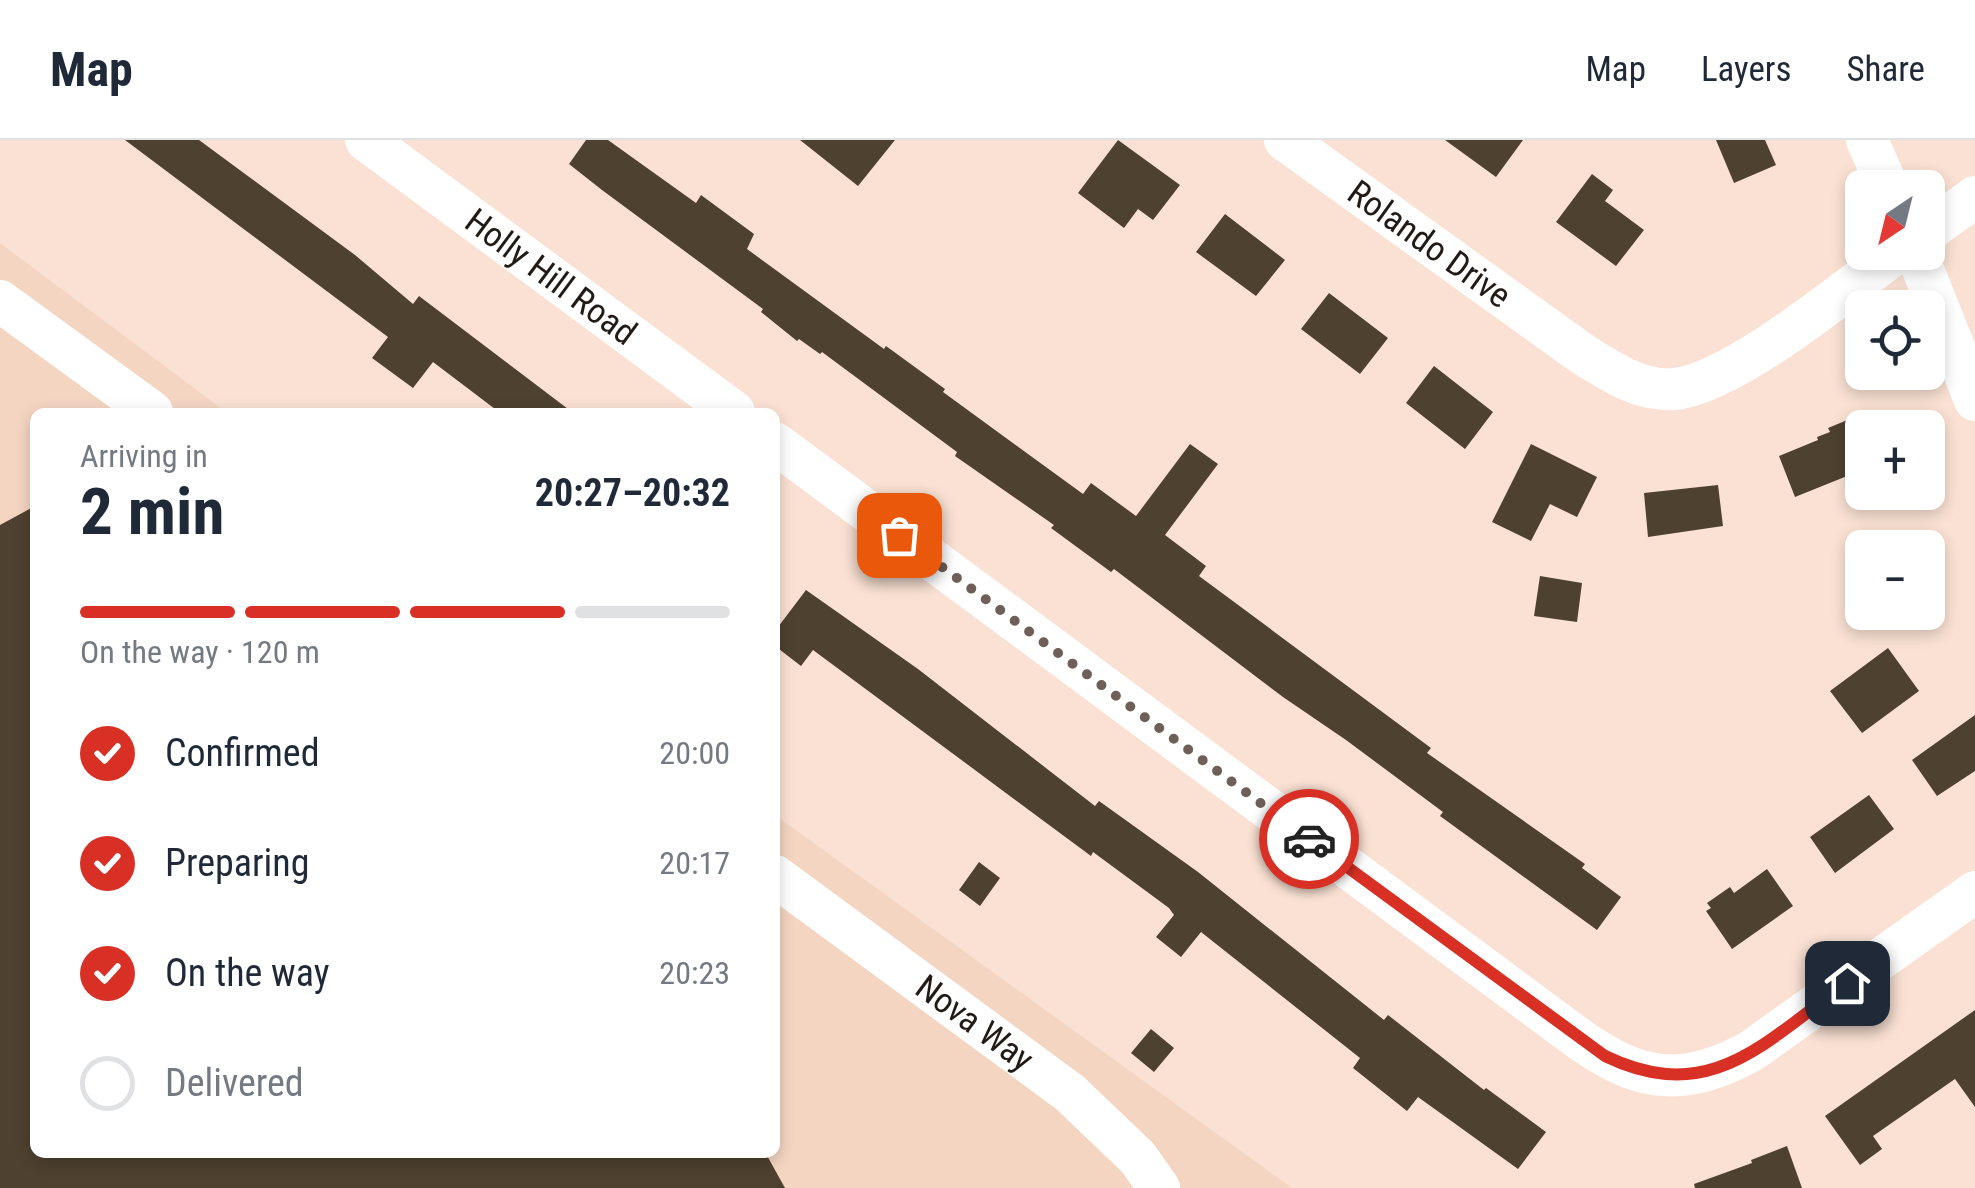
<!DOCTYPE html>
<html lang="en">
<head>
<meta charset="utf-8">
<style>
	body { margin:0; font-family:"Roboto Condensed",sans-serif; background:#f2f2f3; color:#1f2937; height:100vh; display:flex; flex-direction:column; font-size:38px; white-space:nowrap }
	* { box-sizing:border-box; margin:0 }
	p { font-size:32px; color:#747a83 }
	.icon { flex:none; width:55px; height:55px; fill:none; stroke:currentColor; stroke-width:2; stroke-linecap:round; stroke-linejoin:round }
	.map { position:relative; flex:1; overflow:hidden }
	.sheet { position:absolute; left:30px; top:268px; width:750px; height:750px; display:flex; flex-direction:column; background:#fff; border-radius:15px; box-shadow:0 5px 15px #0003 }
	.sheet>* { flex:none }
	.needle { width:65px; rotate:215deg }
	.controls { position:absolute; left:1845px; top:30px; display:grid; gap:20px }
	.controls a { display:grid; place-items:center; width:100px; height:100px; border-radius:15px; background:#fff; box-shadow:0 5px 15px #0003; font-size:50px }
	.pin { position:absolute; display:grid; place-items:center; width:85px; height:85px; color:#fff; margin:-42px; border-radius:20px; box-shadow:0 5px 15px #0006 }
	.courier { position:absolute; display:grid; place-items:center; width:100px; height:100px; margin:-50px; border:8px solid #d93025; border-radius:50%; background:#fff; color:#222; box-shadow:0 2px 12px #0007 }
	.head em { font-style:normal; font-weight:700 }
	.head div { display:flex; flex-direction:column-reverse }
	.head { display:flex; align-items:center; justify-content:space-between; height:170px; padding:0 50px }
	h1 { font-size:65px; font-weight:700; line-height:75px }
	.bar { display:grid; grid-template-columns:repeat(4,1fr); gap:15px 10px; align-content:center; height:120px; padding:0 50px }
	.bar i { height:12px; border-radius:8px; background:#e0e1e3 }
	.bar .active { background:#d93025 }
	.bar p { grid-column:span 4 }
	ol { padding:0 50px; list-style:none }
	li { display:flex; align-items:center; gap:30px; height:110px }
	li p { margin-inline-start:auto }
	li .icon { padding:10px; border-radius:50%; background:#d93025; color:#fff; stroke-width:4 }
	li:last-child { color:#747a83 }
	li i { width:55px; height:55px; border:5px solid #e0e1e3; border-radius:50% }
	header { display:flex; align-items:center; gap:60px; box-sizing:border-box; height:140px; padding:0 50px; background:#fff; border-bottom:2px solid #e0e1e3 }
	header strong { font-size:48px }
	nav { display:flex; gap:55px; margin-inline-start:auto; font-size:35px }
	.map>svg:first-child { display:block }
</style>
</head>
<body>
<header>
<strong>Map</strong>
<nav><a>Map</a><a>Layers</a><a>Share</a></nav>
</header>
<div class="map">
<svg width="1975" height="1048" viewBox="0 0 1975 1048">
	<rect width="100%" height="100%" fill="#fae1d3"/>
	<path fill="#f4d5c2" d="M 0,103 L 226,272 L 35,272 L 35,1012 L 775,1012 L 775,675 L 1292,1048 L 0,1048 Z"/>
	<path fill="#4e4130" d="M 125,0 L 199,0 L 355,115 L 413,164 L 419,156 L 572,272 L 499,272 L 433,222 L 413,248 L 372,218 L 388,197 Z
		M 586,0 L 608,0 L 696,63 L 701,55 L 754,94 L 747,109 L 884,209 L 886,206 L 945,249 L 943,252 L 1083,354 L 1091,343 L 1136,376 L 1190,304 L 1218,324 L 1165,395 L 1206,426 L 1199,436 L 1431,608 L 1427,613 L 1585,724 L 1582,728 L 1621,757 L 1597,790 L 1440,676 L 1443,672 L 1346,600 L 1283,557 L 1114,429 L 1111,432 L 1051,388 L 1054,385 L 955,316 L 957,312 L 822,212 L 820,214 L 799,199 L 797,201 L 761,172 L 763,169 L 602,50 L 569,24 Z
		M 800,0 L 895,0 L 858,46 Z
		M 1118,0 L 1180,45 L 1153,80 L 1138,69 L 1124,88 L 1078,53 Z
		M 1445,0 L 1523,0 L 1496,37 Z
		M 1716,0 L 1765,0 L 1776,25 L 1734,43 Z
		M 1592,34 L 1613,50 L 1605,61 L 1644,90 L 1616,126 L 1556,82 Z
		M 1225,74 L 1285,120 L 1256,156 L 1196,112 Z
		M 1329,153 L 1388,198 L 1360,234 L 1301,189 Z
		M 1434,226 L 1493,272 L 1465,309 L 1406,263 Z
		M 1862,274 L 1862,330 L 1795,357 L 1779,316 L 1818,300 L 1817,297 L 1830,292 L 1828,288 Z
		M 1531,304 L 1597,337 L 1577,377 L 1550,364 L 1531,401 L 1492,382 Z
		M 1718,345 L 1723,386 L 1648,397 L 1644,353 Z
		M 35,366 L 35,1012 L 765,1012 L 785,1048 L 0,1048 L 0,385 Z
		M 1540,436 L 1582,443 L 1577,482 L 1534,476 Z
		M 806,450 L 918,529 L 1095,666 L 1099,661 L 1198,732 L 1384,880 L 1388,875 L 1484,950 L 1486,948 L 1546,992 L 1518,1029 L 1418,957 L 1407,971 L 1353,928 L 1360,918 L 1201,792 L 1181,817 L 1156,797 L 1174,775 L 1169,768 L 1093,712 L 1091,716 L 813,510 L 801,526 L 775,506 L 775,491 Z
		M 1888,508 L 1919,551 L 1862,593 L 1830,551 Z
		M 1975,575 L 1975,631 L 1937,656 L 1912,620 Z
		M 1869,655 L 1894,689 L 1835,733 L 1810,697 Z
		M 979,722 L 1000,738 L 980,766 L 959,750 Z
		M 1767,729 L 1793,766 L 1732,809 L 1706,771 L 1711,768 L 1707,763 L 1730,747 L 1734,753 Z
		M 1975,870 L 1975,967 L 1955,939 L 1873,996 L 1882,1009 L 1860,1025 L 1825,976 Z
		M 1151,889 L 1174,908 L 1154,932 L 1131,913 Z
		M 1787,1006 L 1802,1048 L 1695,1048 L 1694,1044 L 1752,1023 L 1751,1020 Z"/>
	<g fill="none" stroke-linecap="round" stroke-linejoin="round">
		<g stroke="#fff" stroke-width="42">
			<path id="s1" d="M 366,0 L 734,272"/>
			<path id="s2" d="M 1285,0 L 1581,213 C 1608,230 1640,252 1674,249 C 1732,244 1847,149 1897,112"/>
			<path d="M 1867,0 L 1888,48"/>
			<path d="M 1928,91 L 1975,57"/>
			<path d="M 1916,112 L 1975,260"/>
			<path d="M 0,161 L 152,272"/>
			<path d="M 775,303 L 1521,856 C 1603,915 1649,968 1751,911 L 1975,752"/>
			<path id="s3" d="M 775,736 L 1070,953 L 1138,1018 L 1159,1048"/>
		</g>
	</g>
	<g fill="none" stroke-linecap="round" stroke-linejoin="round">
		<path stroke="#6e6058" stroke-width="10" stroke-dasharray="0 18" d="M 899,395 L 1309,699"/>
		<path stroke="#d93025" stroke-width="12" d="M 1309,699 L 1605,916 C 1711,967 1764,902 1847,843"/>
	</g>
	<g text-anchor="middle" stroke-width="10" stroke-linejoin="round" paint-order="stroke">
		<g font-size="35" fill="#221a15" stroke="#fff">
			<text dy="12" stroke="none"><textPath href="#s2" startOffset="178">Rolando Drive</textPath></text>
			<text dy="12" stroke="none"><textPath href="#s1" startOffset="230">Holly Hill Road</textPath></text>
			<text dy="12" stroke="none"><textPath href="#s3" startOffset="248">Nova Way</textPath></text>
		</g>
	</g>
</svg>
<div class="controls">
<a><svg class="needle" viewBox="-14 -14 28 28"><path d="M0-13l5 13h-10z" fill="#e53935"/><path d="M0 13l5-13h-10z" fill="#747a83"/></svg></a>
<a><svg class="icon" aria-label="locate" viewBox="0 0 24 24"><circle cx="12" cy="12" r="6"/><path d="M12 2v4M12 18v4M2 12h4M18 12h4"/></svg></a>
<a>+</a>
<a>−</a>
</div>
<div class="pin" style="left:899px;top:395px;background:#ea580c"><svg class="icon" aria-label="bag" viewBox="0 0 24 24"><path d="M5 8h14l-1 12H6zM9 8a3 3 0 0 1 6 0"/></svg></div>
<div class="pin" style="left:1847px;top:843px;background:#1f2937"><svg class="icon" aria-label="home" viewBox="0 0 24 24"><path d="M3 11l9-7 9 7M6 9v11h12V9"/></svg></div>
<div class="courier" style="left:1309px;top:699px"><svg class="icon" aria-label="car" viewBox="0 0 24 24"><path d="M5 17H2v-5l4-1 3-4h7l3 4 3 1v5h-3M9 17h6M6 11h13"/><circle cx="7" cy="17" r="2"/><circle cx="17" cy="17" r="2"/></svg></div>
<section class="sheet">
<div class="head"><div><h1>2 min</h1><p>Arriving in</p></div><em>20:27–20:32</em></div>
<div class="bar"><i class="active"></i><i class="active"></i><i class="active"></i><i></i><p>On the way · 120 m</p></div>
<ol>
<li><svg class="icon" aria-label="check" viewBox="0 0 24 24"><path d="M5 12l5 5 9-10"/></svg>Confirmed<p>20:00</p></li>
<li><svg class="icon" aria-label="check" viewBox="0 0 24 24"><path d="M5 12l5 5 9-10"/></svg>Preparing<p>20:17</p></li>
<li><svg class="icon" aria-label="check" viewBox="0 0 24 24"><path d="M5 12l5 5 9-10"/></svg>On the way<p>20:23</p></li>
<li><i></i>Delivered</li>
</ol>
</section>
</div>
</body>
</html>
